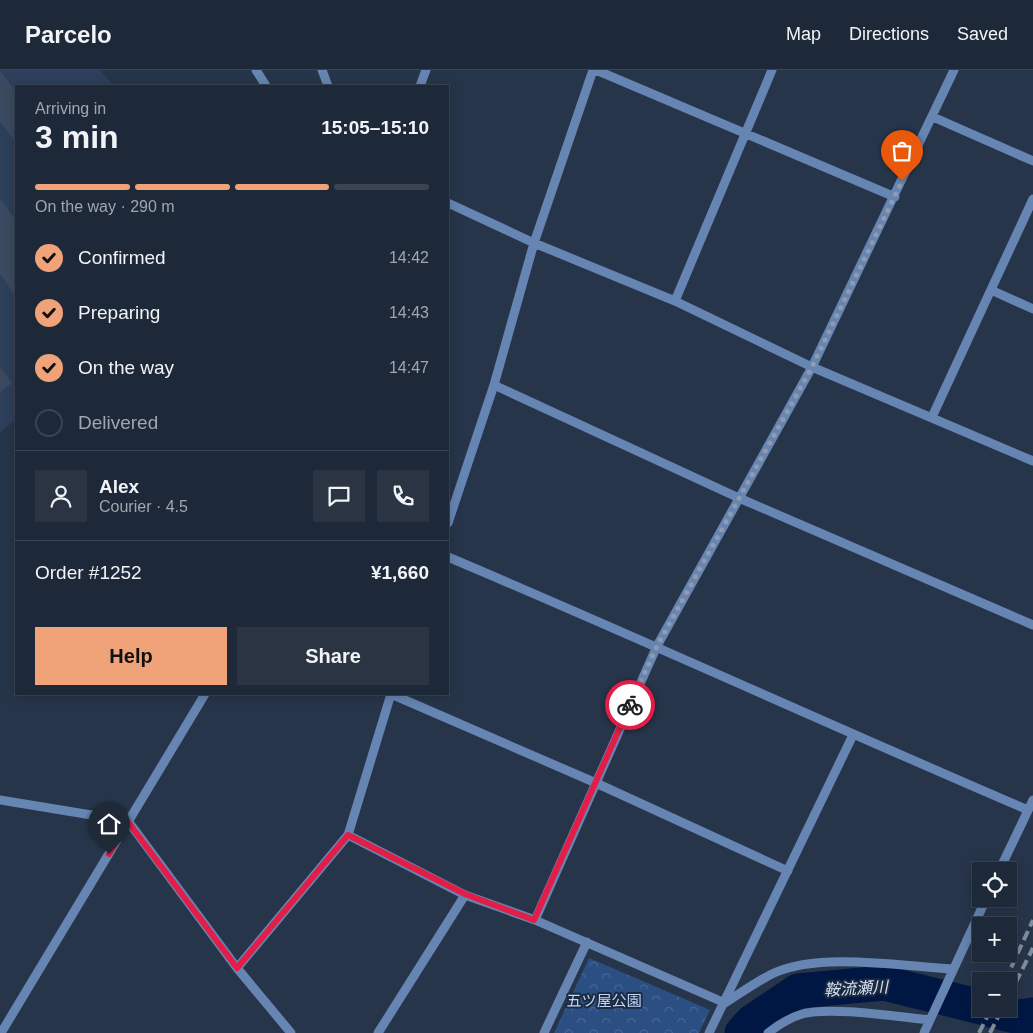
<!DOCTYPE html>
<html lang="en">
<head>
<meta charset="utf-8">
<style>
	body { margin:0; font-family:Helvetica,"Noto Sans JP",sans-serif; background:#2a3443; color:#f1f3f6; height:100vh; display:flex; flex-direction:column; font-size:19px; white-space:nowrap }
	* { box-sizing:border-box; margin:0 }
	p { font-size:16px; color:#a0a6ae }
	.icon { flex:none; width:28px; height:28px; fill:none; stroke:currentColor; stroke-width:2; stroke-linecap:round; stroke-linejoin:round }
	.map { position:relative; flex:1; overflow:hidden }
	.side { position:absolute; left:15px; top:15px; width:434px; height:610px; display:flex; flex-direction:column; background:#1d2838; border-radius:0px; box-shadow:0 2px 12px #0003,0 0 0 1px #3b4453 }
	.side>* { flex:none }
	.fabs { position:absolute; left:972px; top:792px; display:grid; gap:10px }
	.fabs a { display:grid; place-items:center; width:45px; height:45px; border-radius:0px; background:#1d2838; box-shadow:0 2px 12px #0003,0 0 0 1px #3b4453; font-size:25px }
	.pin { position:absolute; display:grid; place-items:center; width:42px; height:42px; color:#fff; margin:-51px -21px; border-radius:50% 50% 50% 0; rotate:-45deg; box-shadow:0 0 5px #0007 }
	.pin .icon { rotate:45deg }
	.courier { position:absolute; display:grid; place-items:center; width:50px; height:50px; margin:-25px; border:4px solid #e11d48; border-radius:50%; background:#fff; color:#222; box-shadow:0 1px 6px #0007 }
	.head em { font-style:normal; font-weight:800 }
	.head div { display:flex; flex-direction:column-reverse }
	.head { display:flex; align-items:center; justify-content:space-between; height:85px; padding:0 20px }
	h1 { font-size:32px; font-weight:800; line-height:38px }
	.bar { display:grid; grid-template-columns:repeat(4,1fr); gap:8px 5px; align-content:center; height:60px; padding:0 20px }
	.bar i { height:6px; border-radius:4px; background:#3b4453 }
	.bar .active { background:#f0a279 }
	.bar p { grid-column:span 4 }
	.line { display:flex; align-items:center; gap:12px; padding:0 20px; border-top:1px solid #3b4453 }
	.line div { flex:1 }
	.round { display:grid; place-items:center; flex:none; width:52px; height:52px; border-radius:0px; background:#2a3443 }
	ol { padding:0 20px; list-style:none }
	li { display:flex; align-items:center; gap:15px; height:55px }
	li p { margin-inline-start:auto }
	li .icon { padding:5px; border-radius:50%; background:#f0a279; color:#111; stroke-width:4 }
	li:last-child { color:#a0a6ae }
	li i { width:28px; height:28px; border:2px solid #3b4453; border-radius:50% }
	.button { display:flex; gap:10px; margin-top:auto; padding:10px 20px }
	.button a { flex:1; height:58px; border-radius:0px; background:#f0a279; color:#111; font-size:20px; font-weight:800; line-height:58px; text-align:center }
	.button a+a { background:#2a3443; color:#f1f3f6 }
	header { display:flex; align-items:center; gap:30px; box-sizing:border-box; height:70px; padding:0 25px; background:#1d2838; border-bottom:1px solid #3b4453 }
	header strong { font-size:24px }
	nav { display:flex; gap:28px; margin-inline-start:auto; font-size:18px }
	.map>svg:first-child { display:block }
</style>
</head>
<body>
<header>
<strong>Parcelo</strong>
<nav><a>Map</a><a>Directions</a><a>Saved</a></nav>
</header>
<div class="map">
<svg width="1033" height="963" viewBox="0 0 1033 963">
	<defs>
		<pattern id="park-crowns" width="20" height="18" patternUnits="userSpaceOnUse" patternTransform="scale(1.25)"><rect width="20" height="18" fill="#2b4e83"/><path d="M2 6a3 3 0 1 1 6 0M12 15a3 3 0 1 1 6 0" fill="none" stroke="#486794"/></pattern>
	</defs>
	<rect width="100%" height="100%" fill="#27354a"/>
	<path fill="#2d3f5a" d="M 0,0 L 100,0 L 114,16 L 16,16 L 16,350 L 0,362 Z"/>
	<path fill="url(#park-crowns)" d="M 589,888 L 710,940 L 699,963 L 554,963 Z"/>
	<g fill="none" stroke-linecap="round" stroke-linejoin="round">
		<path stroke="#001744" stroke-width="35" d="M 987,939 L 1019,947 L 1033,945
			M 742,963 L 752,952 L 798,921 L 884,913 L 981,937"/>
	</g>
	<path fill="#3b4a60" d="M 0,0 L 16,22 L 16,73 L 0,51 Z
		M 0,128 L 16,150 L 16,227 L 0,204 Z
		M 0,297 L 12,313 L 0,322 Z"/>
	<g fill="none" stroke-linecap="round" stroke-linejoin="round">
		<path stroke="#6685b2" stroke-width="9" d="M 256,0 L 266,16
			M 322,0 L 328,16
			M 596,0 L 895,127
			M 420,16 L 426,0
			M 933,47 L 1033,91
			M 448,133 L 534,173 L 675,231 L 812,297 L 1033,391
			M 991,220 L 1033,239
			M 675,231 L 772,0
			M 494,315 L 739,428 L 1033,555
			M 932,347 L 1033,129
			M 448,453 L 494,315 L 534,173 L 593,0
			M 448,487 C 642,569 834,657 1028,740
			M 0,730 L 128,751 L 237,898 L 291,963
			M 348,765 L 465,825 L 535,850 L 725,933
			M 999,801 L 1033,730
			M 535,850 L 657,576 L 812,297 L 954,0
			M 237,898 L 348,765 L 391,624 L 596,713 L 788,801
			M 725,933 C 741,923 757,911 774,903 C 819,882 902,896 952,899
			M 1,963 L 205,624
			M 378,963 L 465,825
			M 544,963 L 587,872
			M 709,963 L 853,665
			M 768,963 C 778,955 789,948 802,944 C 831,936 898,947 930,950
			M 924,963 L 986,829"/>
		<path stroke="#818c9d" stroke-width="4" stroke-dasharray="10 5" stroke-linecap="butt" d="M 1005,911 L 1033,850
			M 1009,926 L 1033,878
			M 979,963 L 991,939
			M 990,963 L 1002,939"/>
	</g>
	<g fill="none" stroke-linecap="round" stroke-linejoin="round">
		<path stroke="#909bac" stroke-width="5" stroke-dasharray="0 9" d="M 630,635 L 657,576 L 812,297 L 902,111"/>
		<path stroke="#e11d48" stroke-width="6" d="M 109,784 L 128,752 L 237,898 L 348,765 L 465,824 L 534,850 L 630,635"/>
	</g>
	<g text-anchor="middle" stroke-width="4" stroke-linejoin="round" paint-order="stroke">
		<g font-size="15" fill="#bed6fb" stroke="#1d2b3f">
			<text x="604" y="936">五ツ屋公園</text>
		</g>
		<g font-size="16" font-style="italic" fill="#d6e2f5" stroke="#1d2b3f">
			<text transform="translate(856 918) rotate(-3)" y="6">鞍流瀬川</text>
		</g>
	</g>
</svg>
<div class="fabs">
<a><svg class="icon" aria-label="locate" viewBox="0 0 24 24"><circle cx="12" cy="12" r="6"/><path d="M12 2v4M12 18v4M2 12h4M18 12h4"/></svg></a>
<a>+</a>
<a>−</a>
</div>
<div class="pin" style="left:902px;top:111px;background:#ea580c"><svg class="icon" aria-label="bag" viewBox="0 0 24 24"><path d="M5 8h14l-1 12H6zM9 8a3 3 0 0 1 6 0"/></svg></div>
<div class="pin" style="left:109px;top:784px;background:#1f2937"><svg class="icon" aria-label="home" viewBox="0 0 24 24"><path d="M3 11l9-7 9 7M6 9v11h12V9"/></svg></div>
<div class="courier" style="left:630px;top:635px"><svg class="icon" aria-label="bike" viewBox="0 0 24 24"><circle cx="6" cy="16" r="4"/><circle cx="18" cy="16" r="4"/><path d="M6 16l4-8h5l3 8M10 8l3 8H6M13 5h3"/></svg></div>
<section class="side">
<div class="head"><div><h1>3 min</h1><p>Arriving in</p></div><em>15:05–15:10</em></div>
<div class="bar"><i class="active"></i><i class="active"></i><i class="active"></i><i></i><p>On the way · 290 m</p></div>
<ol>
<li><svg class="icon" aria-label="check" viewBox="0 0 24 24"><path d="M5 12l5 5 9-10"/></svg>Confirmed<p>14:42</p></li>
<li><svg class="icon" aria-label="check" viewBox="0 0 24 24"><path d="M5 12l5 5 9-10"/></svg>Preparing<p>14:43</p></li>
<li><svg class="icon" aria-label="check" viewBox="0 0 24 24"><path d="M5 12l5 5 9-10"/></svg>On the way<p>14:47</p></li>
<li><i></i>Delivered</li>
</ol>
<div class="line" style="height:90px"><a class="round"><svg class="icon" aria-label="person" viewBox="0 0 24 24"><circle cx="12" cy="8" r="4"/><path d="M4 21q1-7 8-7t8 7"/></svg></a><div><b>Alex</b><p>Courier · 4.5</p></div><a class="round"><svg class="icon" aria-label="chat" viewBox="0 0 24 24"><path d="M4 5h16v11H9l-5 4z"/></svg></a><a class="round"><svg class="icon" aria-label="phone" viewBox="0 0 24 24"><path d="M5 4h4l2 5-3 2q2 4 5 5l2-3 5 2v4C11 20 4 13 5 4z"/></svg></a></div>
<div class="line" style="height:65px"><div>Order #1252</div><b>¥1,660</b></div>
<div class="button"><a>Help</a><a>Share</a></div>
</section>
</div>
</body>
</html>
